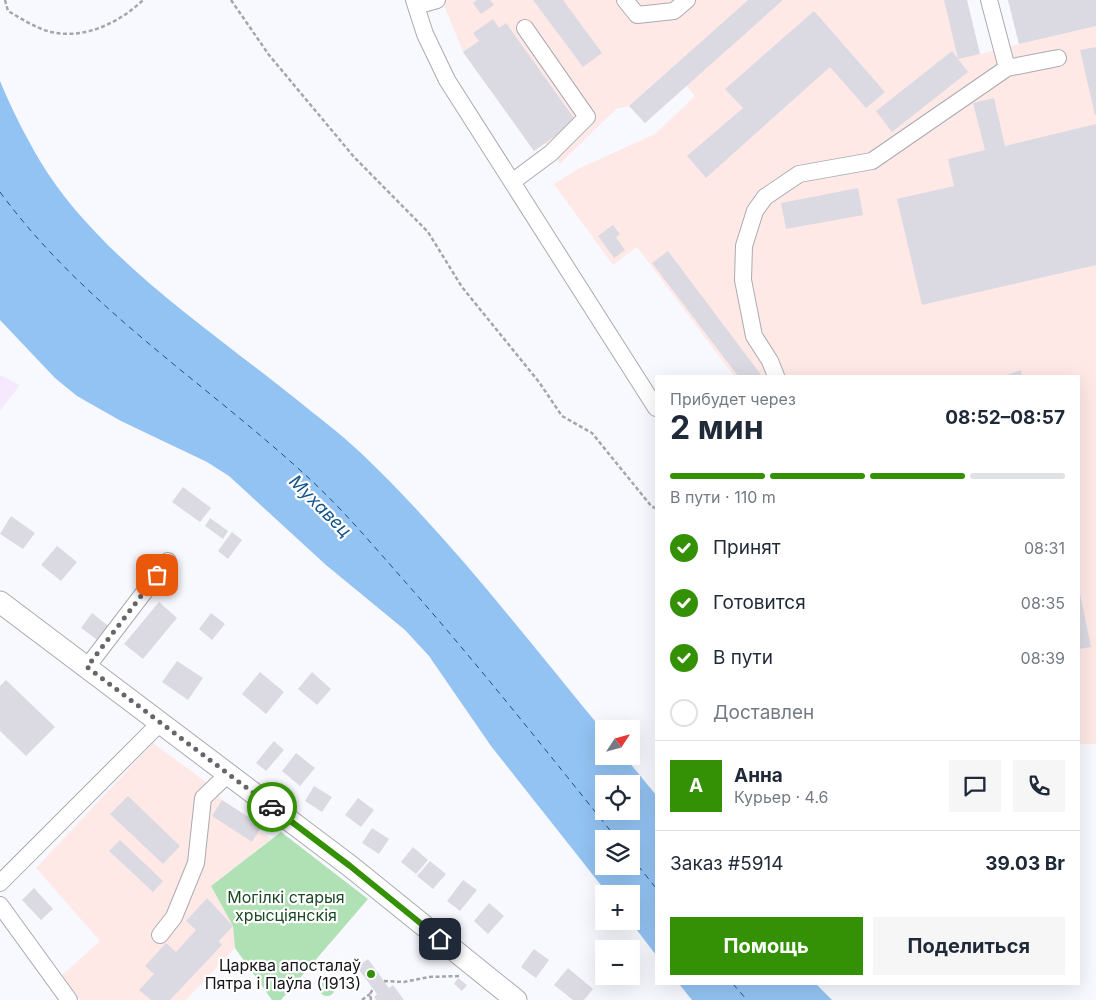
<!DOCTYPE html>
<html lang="ru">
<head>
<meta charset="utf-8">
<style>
	body { margin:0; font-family:Inter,sans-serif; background:#f6f6f7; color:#1f2937; height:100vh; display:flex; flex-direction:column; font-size:19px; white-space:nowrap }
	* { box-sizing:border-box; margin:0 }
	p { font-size:16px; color:#747a83 }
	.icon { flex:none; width:28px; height:28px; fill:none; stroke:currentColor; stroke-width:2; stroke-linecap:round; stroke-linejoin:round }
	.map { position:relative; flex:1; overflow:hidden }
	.panel { position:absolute; left:655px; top:375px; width:425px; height:610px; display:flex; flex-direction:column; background:#fff; border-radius:0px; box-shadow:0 5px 20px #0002 }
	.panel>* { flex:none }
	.needle { width:32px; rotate:54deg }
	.controls { position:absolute; left:595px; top:720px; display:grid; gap:10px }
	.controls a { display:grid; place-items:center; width:45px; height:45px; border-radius:0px; background:#fff; box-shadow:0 5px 20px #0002; font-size:25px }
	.pin { position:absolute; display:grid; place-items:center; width:42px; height:42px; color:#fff; margin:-21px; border-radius:10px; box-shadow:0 2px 8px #0006 }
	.courier { position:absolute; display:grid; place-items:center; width:50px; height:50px; margin:-25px; border:4px solid #349004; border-radius:50%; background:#fff; color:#222; box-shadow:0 1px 6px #0007 }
	.overview em { font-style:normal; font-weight:700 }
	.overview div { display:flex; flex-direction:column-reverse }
	.overview { display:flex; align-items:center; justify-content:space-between; height:85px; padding:0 15px }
	h1 { font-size:32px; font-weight:700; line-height:38px }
	.bar { display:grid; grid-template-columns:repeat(4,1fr); gap:8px 5px; align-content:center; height:60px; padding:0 15px }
	.bar i { height:6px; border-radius:4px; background:#e0e1e3 }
	.bar .selected { background:#349004 }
	.bar p { grid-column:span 4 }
	.line { display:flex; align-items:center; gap:12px; padding:0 15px; border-top:1px solid #e0e1e3 }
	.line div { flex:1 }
	.round { display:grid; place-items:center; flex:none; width:52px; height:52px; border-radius:0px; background:#f6f6f7 }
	ol { padding:0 15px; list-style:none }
	li { display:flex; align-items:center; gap:15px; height:55px }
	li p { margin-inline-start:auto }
	li .icon { padding:5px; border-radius:50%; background:#349004; color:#fff; stroke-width:4 }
	li:last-child { color:#747a83 }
	li i { width:28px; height:28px; border:2px solid #e0e1e3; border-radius:50% }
	.button { display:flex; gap:10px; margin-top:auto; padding:10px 15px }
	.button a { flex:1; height:58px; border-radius:0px; background:#349004; color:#fff; font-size:20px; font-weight:700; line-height:58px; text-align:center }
	.button a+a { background:#f6f6f7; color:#1f2937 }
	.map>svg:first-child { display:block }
</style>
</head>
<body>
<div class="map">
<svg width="1096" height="1000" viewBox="0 0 1096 1000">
	<rect width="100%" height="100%" fill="#f8f8ff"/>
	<path fill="#ffe9e7" d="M 442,0 L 967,0 L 980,54 L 1019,44 L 1008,0 L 1096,0 L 1096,744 L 1079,744 L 1079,376 L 734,376 L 637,247 L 613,265 L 554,184 L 580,168 L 655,134 L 695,96 L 686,86 L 645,123 L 629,106 L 616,109 L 560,164 L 545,144 L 534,151 L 463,52 Z
		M 153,743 L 206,782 L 222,800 L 262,826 L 259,831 L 271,839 L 211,886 L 233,926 L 235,948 L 186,1000 L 80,1000 L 61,976 L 100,941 L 36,868 Z"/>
	<path fill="#f7e9fd" d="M 0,375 L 20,385 L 0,411 Z"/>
	<path fill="#afe1b4" d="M 281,832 L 368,899 L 281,1000 L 272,1000 L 235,948 L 233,926 L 211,886 Z
		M319 988a8 8 0 1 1 16 0a8 8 0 1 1-16 0Z"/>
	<path fill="#93c3f3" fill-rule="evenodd" d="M 0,81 C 11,108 25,135 40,161 C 98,257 210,330 296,399 C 318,417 341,434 362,454 C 451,539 525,637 604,732 L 604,756 L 624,756 L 656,795 L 656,955 L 630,921 L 631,894 L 608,894 L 491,746 L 429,656 L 405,630 L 326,565 L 229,476 L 207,462 L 121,421 L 77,396 L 55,378 L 0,320 ZM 604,784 L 631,784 L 631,811 L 604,811 ZM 604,839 L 631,839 L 631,866 L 604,866 Z
		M 679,984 L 816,984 L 832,1000 L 692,1000 Z"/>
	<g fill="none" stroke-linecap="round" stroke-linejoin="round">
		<path stroke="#14548b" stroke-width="1" stroke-dasharray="6 5" stroke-linecap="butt" d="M 0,192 C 85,308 209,385 313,482 C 347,514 377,550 408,585 C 480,667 548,753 617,839
			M 631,857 L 656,888
			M 733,984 L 747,1000"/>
	</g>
	<path fill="#dbdae3" d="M 477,0 L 490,0 L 494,5 L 481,14 L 473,3 Z
		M 533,0 L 563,0 L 602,53 L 583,67 Z
		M 748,0 L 783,0 L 645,123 L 629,106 Z
		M 944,0 L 967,0 L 980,54 L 958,59 Z
		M 1008,0 L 1096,0 L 1096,26 L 1019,44 Z
		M 814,11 L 885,92 L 866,108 L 830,67 L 706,178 L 687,156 L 743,108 L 725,89 Z
		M 493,19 L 499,28 L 506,23 L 576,121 L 534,151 L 463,52 L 479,41 L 473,33 Z
		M 1096,47 L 1096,115 L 1095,115 L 1080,50 Z
		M 952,51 L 968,72 L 892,132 L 876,111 Z
		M 994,98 L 1005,146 L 1096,124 L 1096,265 L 922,305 L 897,199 L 954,186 L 948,159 L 985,150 L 973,103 Z
		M 858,188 L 863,215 L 786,229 L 781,203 Z
		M 613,225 L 620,234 L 616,237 L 625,250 L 614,258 L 598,236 Z
		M 668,251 L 762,376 L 738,376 L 652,263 Z
		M 1021,370 L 1022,376 L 1004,376 Z
		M 183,487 L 211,508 L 200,522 L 172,502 Z
		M 11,516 L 35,533 L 23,549 L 0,534 Z
		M 210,518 L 228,531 L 223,539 L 205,526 Z
		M 232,532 L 242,540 L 228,559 L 218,551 Z
		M 57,546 L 77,562 L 61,581 L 41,565 Z
		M 1079,589 L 1091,647 L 1079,649 Z
		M 159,602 L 177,618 L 143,659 L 124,644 Z
		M 92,613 L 111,628 L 100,642 L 81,628 Z
		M 211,613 L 225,624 L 212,640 L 199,629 Z
		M 177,661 L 203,678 L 188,700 L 162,682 Z
		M 260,672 L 284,692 L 266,714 L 242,694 Z
		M 312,672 L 331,689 L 317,705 L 298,689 Z
		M 6,680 L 55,727 L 26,756 L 0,731 L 0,686 Z
		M 274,741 L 284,750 L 266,771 L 256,763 Z
		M 296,753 L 315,768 L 300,786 L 282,771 Z
		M 314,786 L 332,797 L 322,812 L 305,801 Z
		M 128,796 L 180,846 L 163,864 L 110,814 Z
		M 358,798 L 374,810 L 361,827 L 345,815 Z
		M 222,800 L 262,826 L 252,842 L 212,816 Z
		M 372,828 L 389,839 L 379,854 L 362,843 Z
		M 120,840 L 163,881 L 153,892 L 109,851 Z
		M 413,847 L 428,860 L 416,874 L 401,862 Z
		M 430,861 L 446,874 L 433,889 L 417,876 Z
		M 463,880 L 477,890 L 460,911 L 447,901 Z
		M 34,888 L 53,909 L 41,920 L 22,900 Z
		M 207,898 L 233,926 L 219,941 L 222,945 L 170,1000 L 151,1000 L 139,990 L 154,974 L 145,966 L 166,943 L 176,952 L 196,930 L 186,921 Z
		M 489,903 L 504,916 L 488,934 L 474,921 Z
		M 534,949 L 549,960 L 536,978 L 521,967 Z
		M 368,959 L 389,988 L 393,985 L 404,1000 L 376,1000 L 374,997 L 377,994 L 357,967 Z
		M 568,968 L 593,989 L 584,1000 L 573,1000 L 554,985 Z
		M 458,978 L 467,985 L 462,991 L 454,984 Z"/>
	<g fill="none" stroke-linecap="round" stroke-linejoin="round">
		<defs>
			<path id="minor" d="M 414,0 L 425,34 L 447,80 L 656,408
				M 625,0 L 637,15 L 674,11 L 687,0
				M 989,0 L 1007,68 L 1058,58
				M 416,6 L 437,0
				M 512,182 L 551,153 L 587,117 L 525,28
				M 776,376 L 770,361 L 754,336 L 743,280 L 744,246 L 755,211 L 765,197 L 799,174 L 872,161 L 1007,68
				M 87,667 L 168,561
				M 0,883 L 161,722
				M 0,905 L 69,1000
				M 160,935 L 174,917 L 196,863 L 203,798 L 228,774"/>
			<path id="major" d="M 0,602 L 350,866 L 516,1000"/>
		</defs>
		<use href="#minor" stroke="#abaab2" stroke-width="18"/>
		<use href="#major" stroke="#abaab2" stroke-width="23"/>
		<path stroke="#a5a5ab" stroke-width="2.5" stroke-dasharray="4 2.5" stroke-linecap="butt" d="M 5,0 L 8,11 C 17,16 26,22 35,26 C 72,45 115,27 143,0
			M 231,0 L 269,55 L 354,157 L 428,232 L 462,287 L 539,382 L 562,416 L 592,433 L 652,507 L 656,508
			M 384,981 L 404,982 L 429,977 L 460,976
			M 362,1000 L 370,994
			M 371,1000 L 370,994 L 373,989"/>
		<use href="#minor" stroke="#fff" stroke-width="16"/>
		<use href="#major" stroke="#fff" stroke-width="21"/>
	</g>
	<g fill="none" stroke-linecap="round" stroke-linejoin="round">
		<path stroke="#65656a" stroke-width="5" stroke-dasharray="0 9" d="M 157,575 L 87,667 L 272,807"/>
		<path stroke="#349004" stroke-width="6" d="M 272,807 L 350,866 L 440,939"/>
	</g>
	<circle fill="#349004" stroke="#fff" stroke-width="2" cx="371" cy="974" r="5"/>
	<g text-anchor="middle" stroke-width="4.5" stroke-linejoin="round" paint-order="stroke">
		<g font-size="16" fill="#1a4923" stroke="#fff">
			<text x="286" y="903">Могілкі старыя<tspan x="286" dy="18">хрысціянскія</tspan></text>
		</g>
		<g font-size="16" fill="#161619" stroke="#fff" text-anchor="end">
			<text x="361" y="971">Царква апосталаў<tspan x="361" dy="18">Пятра і Паўла (1913)</tspan></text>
		</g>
		<g font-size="18" font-style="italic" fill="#14548b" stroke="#fff">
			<text transform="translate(320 506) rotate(45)" y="6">Мухавец</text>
		</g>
	</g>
</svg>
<div class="controls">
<a><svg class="needle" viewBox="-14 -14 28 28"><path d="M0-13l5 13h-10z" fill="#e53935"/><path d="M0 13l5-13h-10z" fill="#747a83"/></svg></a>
<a><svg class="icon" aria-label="locate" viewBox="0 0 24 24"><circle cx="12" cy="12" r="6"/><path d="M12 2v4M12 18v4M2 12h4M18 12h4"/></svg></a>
<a><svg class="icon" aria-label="layers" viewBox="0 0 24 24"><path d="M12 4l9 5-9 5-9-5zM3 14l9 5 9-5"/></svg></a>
<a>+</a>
<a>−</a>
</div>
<div class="pin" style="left:157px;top:575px;background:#ea580c"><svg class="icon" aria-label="bag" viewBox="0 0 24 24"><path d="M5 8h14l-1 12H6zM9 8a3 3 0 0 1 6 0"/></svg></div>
<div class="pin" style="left:440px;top:939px;background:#1f2937"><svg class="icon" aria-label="home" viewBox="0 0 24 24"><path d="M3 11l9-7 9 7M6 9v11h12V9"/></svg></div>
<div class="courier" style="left:272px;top:807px"><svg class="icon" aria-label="car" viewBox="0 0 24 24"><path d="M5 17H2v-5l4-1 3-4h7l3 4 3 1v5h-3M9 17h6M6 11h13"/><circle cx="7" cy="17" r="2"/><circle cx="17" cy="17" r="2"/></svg></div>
<section class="panel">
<div class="overview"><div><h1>2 мин</h1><p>Прибудет через</p></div><em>08:52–08:57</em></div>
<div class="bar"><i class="selected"></i><i class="selected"></i><i class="selected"></i><i></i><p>В пути · 110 m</p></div>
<ol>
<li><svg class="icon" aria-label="check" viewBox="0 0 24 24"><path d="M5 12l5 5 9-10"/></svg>Принят<p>08:31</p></li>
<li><svg class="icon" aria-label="check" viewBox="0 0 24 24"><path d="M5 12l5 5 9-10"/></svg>Готовится<p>08:35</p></li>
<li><svg class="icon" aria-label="check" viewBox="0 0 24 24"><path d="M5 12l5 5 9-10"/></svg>В пути<p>08:39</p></li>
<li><i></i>Доставлен</li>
</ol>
<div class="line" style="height:90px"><b class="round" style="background:#349004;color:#fff">А</b><div><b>Анна</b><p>Курьер · 4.6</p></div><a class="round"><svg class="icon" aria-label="chat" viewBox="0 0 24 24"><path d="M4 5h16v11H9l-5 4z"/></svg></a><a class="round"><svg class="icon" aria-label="phone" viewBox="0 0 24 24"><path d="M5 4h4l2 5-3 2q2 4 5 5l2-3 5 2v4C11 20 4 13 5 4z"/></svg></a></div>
<div class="line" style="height:65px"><div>Заказ #5914</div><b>39.03 Br</b></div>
<div class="button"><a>Помощь</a><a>Поделиться</a></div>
</section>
</div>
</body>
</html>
